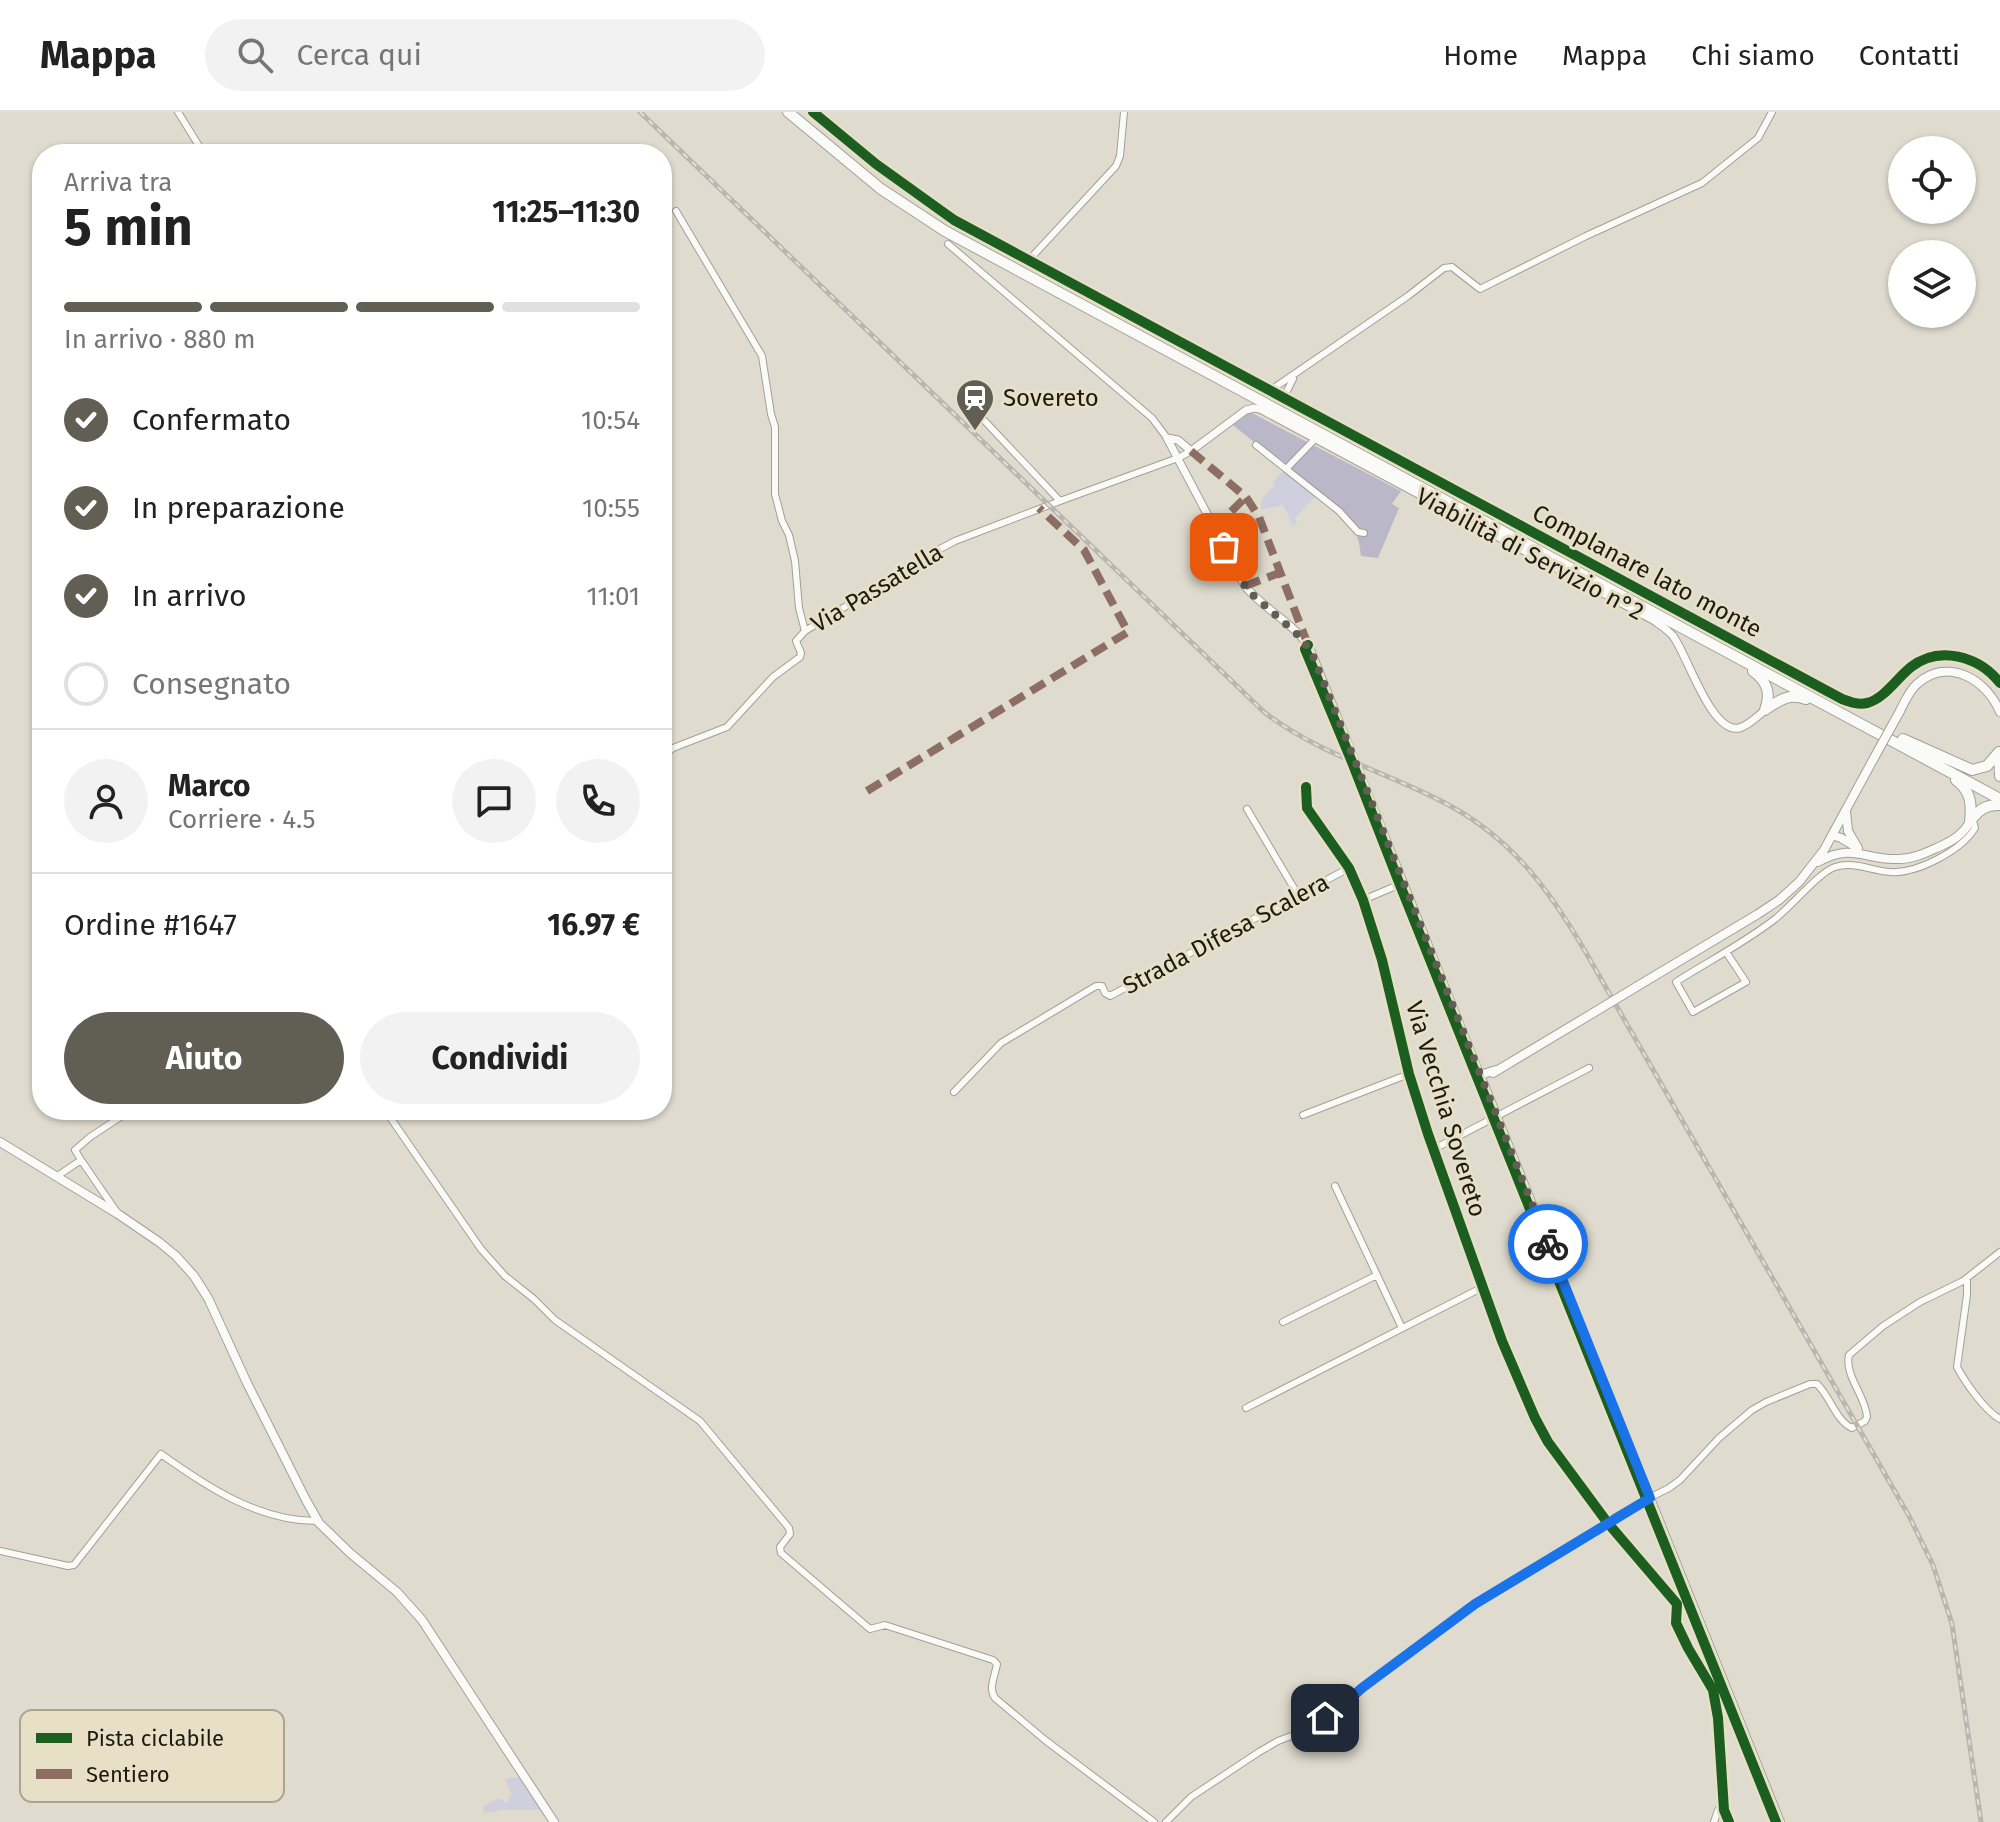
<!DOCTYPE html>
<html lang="it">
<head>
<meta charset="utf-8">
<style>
	body { margin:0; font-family:"Fira Sans",sans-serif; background:#f2f2f2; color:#222; height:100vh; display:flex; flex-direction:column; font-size:30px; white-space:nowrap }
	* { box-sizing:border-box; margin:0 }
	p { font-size:26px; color:#767676 }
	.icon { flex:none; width:44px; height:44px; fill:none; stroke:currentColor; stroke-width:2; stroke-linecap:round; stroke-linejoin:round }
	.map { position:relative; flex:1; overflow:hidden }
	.drawer { position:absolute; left:32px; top:32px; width:640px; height:976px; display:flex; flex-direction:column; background:#fff; border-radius:32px; box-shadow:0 2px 6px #0004 }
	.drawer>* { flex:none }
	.tools { position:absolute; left:1888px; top:24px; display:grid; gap:16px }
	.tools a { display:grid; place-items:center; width:88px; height:88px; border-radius:50%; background:#fff; box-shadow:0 2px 6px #0004; font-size:40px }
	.pin { position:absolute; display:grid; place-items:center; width:68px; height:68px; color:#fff; margin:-34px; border-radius:16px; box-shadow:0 4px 12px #0006 }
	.courier { position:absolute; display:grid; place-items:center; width:80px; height:80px; margin:-40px; border:6px solid #1a73e8; border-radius:50%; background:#fff; color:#222; box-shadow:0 2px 10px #0007 }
	.overview em { font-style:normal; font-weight:700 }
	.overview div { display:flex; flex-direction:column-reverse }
	.overview { display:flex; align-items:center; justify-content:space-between; height:136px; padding:0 32px }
	h1 { font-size:52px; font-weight:700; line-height:60px }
	.bar { display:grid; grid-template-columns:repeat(4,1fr); gap:12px 8px; align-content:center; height:96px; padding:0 32px }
	.bar i { height:10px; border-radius:6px; background:#e0e0e0 }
	.bar .on { background:#615e53 }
	.bar p { grid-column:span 4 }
	.line { display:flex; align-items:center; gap:20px; padding:0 32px; border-top:2px solid #e0e0e0 }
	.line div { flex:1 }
	.round { display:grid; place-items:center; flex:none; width:84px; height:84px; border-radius:42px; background:#f2f2f2 }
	ol { padding:0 32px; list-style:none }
	li { display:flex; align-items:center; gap:24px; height:88px }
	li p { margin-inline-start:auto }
	li .icon { padding:8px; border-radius:50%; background:#615e53; color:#fff; stroke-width:4 }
	li:last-child { color:#767676 }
	li i { width:44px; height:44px; border:4px solid #e0e0e0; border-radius:50% }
	.action { display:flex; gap:16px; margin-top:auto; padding:16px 32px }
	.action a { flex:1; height:92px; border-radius:48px; background:#615e53; color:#fff; font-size:32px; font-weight:700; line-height:92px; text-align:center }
	.action a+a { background:#f2f2f2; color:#222 }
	header { display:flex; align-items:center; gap:48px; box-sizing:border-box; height:112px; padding:0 40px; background:#fff; border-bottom:2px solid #e0e0e0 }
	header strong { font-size:38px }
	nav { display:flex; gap:44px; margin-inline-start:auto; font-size:28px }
	.search { width:560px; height:72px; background:#f2f2f2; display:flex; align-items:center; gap:20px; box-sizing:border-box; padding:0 28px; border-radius:44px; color:#767676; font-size:30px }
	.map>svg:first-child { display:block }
</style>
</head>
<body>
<header>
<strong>Mappa</strong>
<div class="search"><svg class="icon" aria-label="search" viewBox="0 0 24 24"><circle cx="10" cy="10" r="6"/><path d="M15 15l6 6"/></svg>Cerca qui</div>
<nav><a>Home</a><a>Mappa</a><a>Chi siamo</a><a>Contatti</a></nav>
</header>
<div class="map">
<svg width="2000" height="1710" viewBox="0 0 2000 1710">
	<rect width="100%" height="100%" fill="#dfdbce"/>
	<path fill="#d0cfde" d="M 1284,358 L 1318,382 L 1295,406 L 1297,410 L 1293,414 L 1283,393 L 1261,398 L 1261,388 L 1275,373 L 1273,370 Z
		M 509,1666 L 521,1666 L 541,1698 L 503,1698 L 483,1701 L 483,1695 L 499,1686 L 505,1691 L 510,1688 L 508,1685 L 512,1682 L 505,1668 Z"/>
	<path fill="#bab8c8" d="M 1250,300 L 1401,379 L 1392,392 L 1399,396 L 1378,446 L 1361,444 C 1359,422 1354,416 1339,399 L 1233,313 Z"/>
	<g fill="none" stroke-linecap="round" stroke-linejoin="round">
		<defs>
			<path id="minor" d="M 178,0 L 204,42
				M 676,99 L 762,244 L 771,302 L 775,315 L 775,382 L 782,409 L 789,423 L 795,449 L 799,496 L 805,519
				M 948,132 L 1152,306 L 1167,326
				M 1029,148 L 1116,54 L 1120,44 L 1124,0
				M 1271,278 L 1408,184 L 1444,156 L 1452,155 L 1480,177 L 1586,124 L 1702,71 L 1758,26 L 1772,0
				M 1284,285 L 1293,267
				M 980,304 L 1060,389 L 1178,346 L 1191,339
				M 1256,333 L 1286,357 L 1315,327
				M 1286,357 L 1339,399 L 1358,420 L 1364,421
				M 662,644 L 673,636 L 727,615 L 773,565 L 800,545 L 801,541 L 796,529 L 805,519 L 853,490 L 906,455 L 955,429 L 1060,389
				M 1306,675 L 1307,696 L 1349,756 L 1363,788 L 1382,848 L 1409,962 L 1428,1022 L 1502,1229 L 1535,1306 L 1548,1330 L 1607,1410 L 1677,1492 L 1676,1511 L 1688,1536 L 1713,1578 L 1718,1606 L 1724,1698 L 1729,1710
				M 1247,697 L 1298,783
				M 1363,788 L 1403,771
				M 1728,843 L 1746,870 L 1693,900 L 1676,870 C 1709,849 1744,831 1775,807 C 1792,794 1818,761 1835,755 C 1854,749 1872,759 1890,760 C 1916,762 1961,739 1975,716 L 1974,712 L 1970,710
				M 954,980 L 1001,931 L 1096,874 L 1102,874 L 1105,881 L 1110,884 L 1349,756
				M 385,998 L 481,1137 L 505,1164 L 534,1187 L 555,1208 L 700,1309 L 789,1416 L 790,1422 L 780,1435 L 781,1441 L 870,1517 L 885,1513 L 993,1548 L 997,1552 C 995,1564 988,1576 995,1586 L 1045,1628 L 1154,1710
				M 1303,1003 L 1409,962
				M 1434,1037 L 1589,956
				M 81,1048 L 75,1038 L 90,1025 L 131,998
				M 56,1065 L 81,1048 L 116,1099
				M 1335,1074 L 1402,1216
				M 1967,1166 L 1967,1183 L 1957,1255 C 1965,1270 1985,1299 2000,1307
				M 1283,1210 L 1377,1163
				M 1246,1296 L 1483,1175
				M 1607,1410 L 1647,1387 L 1669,1376 L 1680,1368 L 1719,1326 L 1752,1298 L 1766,1290 L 1810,1272 L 1817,1272 C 1830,1284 1836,1309 1852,1316 L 1865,1309 L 1867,1305 C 1866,1284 1844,1264 1849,1243 L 1883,1214 L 1920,1190 L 1963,1169 L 2000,1140
				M 0,1439 L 68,1454 L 74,1453 L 161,1342 C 207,1375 260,1410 319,1409
				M 1166,1710 L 1191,1685 L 1259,1640 L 1278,1629 L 1307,1618 L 1342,1594 L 1362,1576 L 1475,1492 L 1608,1412
				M 1714,1710 L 1718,1698"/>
			<path id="tertiary" d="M 813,0 L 876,52 L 954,108 L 1842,587 C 1850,590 1858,593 1867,591 C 1884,587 1897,566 1911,555 C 1939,533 1979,544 2000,571
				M 1167,326 L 1178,328 L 1191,339 L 1246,298 L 1254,296 L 1260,297 L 1653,508 C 1660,513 1667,517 1673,524 C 1687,542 1711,622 1739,616 C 1748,614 1758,604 1765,598
				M 1167,326 L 1245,474 C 1264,498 1297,512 1311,539 L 1480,963"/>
			<path id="secondary" d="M 1900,599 C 1905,589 1909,579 1917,572 C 1948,544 1987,568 2000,600
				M 1846,700 L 1848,719 L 1858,736
				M 1832,723 L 1841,726 L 1856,735
				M 1818,750 C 1854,730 1865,749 1899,747 C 1914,747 1927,740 1941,734 C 1954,728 1963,722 1970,710
				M 1646,869 L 1758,802 L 1779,788 L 1799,770 L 1824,738 L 1874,646
				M 1496,958 L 1480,963 L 1780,1710
				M 1493,961 L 1593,901
				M 0,1030 L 118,1102 L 159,1130 L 176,1144 L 194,1164 L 208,1186 L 247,1271 L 306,1388 L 319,1411 L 350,1441 L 397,1480 L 422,1508 L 554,1710"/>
			<path id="trunk" d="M 788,0 L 881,77 L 945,119 L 2000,687
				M 1753,559 C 1768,570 1771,582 1765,598
				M 1766,597 C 1780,588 1789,581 1806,587
				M 1903,627 L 1972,658 L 1987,654 L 1999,640
				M 1999,643 L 2000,664
				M 1956,668 C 1971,679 1972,692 1970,710
				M 1971,708 C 1979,698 1986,692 2000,693"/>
		</defs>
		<use href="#minor" stroke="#a2a095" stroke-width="8"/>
		<use href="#tertiary" stroke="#a2a095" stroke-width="9"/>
		<use href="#secondary" stroke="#a2a095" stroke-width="10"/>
		<use href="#trunk" stroke="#a2a095" stroke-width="12"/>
		<use href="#minor" stroke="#fafaf8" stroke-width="6"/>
		<use href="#tertiary" stroke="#fafaf8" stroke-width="7"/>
		<use href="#secondary" stroke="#fafaf8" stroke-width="8"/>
		<use href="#trunk" stroke="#fafaf8" stroke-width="10"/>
		<defs>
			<path id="rail" d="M 640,0 L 1264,600 C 1317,641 1380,658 1439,688 C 1508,722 1547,774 1585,839 L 1909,1404 L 1933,1453 L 1952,1512 L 1981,1710"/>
		</defs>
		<use href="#rail" stroke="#b7b6b3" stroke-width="5"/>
		<use href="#rail" stroke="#e7dfc6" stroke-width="2" stroke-dasharray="6" stroke-linecap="butt"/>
		<defs>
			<path id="secondary-bridge" d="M 1874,646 L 1900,599
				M 1593,901 L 1646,869"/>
		</defs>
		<use href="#secondary-bridge" stroke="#a2a095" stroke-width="10" stroke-linecap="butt"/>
		<use href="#secondary-bridge" stroke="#fafaf8" stroke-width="8"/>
		<path stroke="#8d6e63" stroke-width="8" stroke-dasharray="16 8" stroke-linecap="butt" d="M 1191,339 L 1246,385 L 1259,405 L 1308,533
			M 1214,416 L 1246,385
			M 1245,474 L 1279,461
			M 867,679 L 1128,520 L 1084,438 L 1039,396"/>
		<defs>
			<path id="cycleway" d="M 813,0 L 876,52 L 954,108 L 1842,587 C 1850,590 1858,593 1867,591 C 1884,587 1897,566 1911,555 C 1939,533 1979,544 2000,571
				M 1308,533 L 1305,537 L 1352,650 L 1400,773 L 1776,1710
				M 1306,675 L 1307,696 L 1349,756 L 1363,788 L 1382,848 L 1409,962 L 1428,1022 L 1502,1229 L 1535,1306 L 1548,1330 L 1607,1410 L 1677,1492 L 1676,1511 L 1688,1536 L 1713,1578 L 1718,1606 L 1724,1698 L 1729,1710"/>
		</defs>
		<use href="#cycleway" stroke="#e7dfc6" stroke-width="15"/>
		<use href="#cycleway" stroke="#1b5e20" stroke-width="10"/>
	</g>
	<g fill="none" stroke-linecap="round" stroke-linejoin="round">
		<path stroke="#615e53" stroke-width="8" stroke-dasharray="0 14.4" d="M 1224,435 L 1247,478 L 1296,521 L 1311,539 L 1548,1132"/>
		<path stroke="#1a73e8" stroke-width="10" d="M 1325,1606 L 1342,1594 L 1362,1576 L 1475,1492 L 1650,1386 L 1548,1132"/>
	</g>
	<defs>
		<symbol id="station-pin" viewBox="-11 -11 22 30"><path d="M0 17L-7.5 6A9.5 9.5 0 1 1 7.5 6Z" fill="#615e53" stroke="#e7dfc6"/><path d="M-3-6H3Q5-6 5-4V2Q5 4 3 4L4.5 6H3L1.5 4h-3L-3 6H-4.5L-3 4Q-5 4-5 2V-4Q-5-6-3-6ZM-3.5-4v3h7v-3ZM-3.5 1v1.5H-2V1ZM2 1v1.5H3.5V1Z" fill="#fff"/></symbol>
	</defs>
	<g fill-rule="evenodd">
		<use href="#station-pin" x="953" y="264" width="44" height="60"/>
	</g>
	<g text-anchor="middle" stroke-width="6" stroke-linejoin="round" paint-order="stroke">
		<g font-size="24" fill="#1d1a11" stroke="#e7dfc6" text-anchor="start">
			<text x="1003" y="294">Sovereto</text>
		</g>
		<g font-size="24" fill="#1d1a11" stroke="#e7dfc6">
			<text transform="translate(1530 442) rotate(28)" y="8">Viabilità di Servizio n°2</text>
			<text transform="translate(1647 459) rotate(28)" y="8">Complanare lato monte</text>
			<text transform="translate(877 476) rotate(-31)" y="8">Via Passatella</text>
			<text transform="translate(1226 822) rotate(-28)" y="8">Strada Difesa Scalera</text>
			<text transform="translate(1446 997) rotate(73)" y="8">Via Vecchia Sovereto</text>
		</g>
	</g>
	<rect x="20" y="1598" width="264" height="92" rx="12" fill="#e7dfc6" stroke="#aaa490" stroke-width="2"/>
	<rect x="36" y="1621" width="36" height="10" fill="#1b5e20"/>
	<rect x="36" y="1657" width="36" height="10" fill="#8d6e63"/>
	<g font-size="22" fill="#1d1a11">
		<text x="86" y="1634">Pista ciclabile</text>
		<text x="86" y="1670">Sentiero</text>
	</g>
</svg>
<div class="tools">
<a><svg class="icon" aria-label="locate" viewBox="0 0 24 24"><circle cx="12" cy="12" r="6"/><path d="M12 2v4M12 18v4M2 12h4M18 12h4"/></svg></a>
<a><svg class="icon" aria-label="layers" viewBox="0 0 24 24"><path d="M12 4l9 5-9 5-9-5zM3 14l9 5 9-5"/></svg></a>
</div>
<div class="pin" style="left:1224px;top:435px;background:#ea580c"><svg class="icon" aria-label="bag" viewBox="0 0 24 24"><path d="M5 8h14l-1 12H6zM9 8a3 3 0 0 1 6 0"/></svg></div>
<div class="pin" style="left:1325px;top:1606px;background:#1f2937"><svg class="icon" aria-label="home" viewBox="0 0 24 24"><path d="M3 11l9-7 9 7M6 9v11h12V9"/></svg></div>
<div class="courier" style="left:1548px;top:1132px"><svg class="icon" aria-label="bike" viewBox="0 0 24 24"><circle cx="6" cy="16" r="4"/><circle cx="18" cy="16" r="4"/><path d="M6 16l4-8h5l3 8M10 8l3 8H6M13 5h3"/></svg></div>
<section class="drawer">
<div class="overview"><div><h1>5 min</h1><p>Arriva tra</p></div><em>11:25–11:30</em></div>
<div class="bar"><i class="on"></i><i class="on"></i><i class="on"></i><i></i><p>In arrivo · 880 m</p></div>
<ol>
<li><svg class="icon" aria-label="check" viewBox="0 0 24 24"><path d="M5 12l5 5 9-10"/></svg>Confermato<p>10:54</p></li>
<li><svg class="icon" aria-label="check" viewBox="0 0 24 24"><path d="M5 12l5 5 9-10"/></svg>In preparazione<p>10:55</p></li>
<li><svg class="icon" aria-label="check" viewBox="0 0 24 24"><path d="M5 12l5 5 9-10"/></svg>In arrivo<p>11:01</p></li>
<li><i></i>Consegnato</li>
</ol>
<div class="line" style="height:144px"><a class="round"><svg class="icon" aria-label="person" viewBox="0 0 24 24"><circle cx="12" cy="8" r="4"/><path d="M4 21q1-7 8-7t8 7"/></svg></a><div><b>Marco</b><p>Corriere · 4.5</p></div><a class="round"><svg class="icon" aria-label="chat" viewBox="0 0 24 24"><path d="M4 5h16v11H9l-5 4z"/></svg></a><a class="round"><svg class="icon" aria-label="phone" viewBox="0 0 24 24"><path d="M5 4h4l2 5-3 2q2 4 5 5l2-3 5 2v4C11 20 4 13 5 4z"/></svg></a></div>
<div class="line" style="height:104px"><div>Ordine #1647</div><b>16.97 €</b></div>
<div class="action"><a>Aiuto</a><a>Condividi</a></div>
</section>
</div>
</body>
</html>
